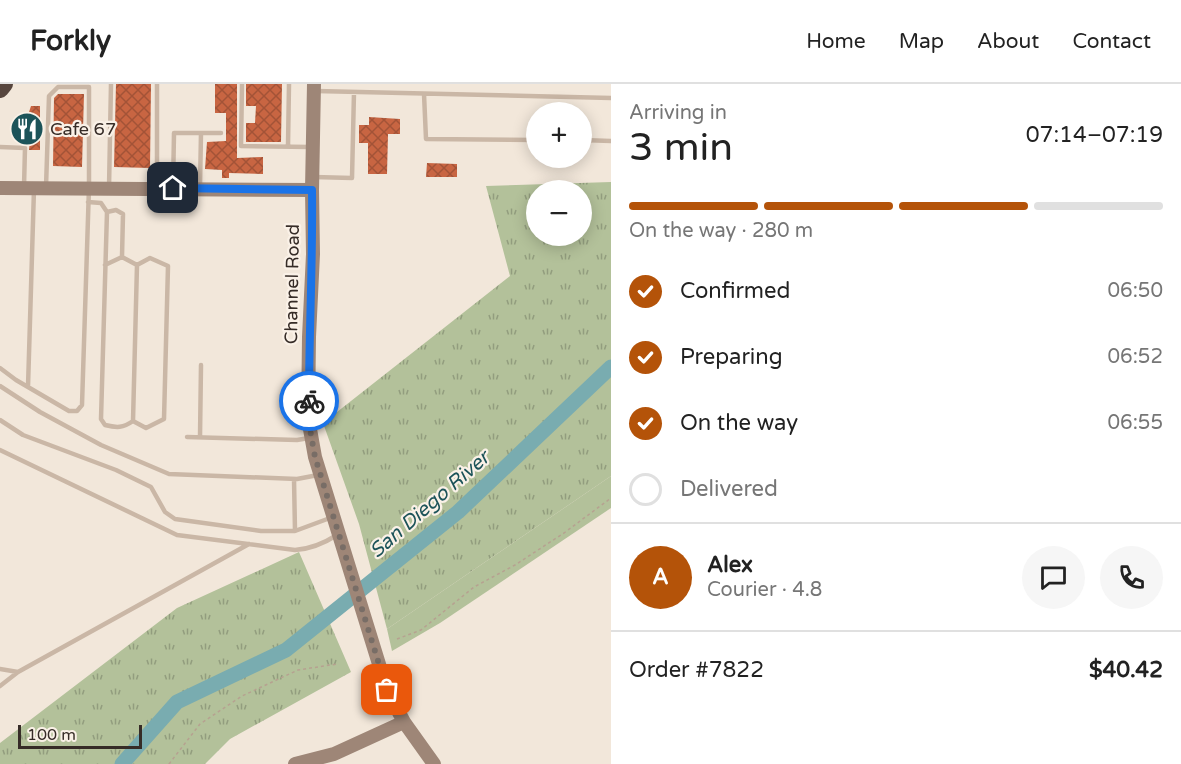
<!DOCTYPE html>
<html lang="en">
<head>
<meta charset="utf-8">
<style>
	body { margin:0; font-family:"Varela Round",sans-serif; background:#f6f6f6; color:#222; height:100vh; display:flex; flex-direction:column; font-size:22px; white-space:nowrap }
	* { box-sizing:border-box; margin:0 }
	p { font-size:20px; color:#767676 }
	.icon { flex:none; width:33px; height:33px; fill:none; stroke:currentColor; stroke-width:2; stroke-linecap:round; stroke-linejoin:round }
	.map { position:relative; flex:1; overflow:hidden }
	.sheet { display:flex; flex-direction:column; background:#fff; width:570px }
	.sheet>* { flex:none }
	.controls { position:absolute; left:526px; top:18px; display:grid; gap:12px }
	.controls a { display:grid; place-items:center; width:66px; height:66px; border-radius:50%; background:#fff; box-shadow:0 3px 15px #0003; font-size:30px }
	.scale { position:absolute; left:18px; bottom:15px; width:124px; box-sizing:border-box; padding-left:6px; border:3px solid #362c27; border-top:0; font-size:16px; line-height:21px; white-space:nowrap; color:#362c27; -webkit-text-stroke:4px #faf1e7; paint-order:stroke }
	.pin { position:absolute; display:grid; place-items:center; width:51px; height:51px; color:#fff; margin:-26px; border-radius:12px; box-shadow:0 3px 9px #0006 }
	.courier { position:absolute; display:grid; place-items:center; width:60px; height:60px; margin:-30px; border:4px solid #1a73e8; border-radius:50%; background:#fff; color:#222; box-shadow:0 2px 8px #0007 }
	.head em { font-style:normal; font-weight:600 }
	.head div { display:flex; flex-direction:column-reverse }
	.head { display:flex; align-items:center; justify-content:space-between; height:102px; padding:0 18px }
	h1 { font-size:39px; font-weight:600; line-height:45px }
	.bar { display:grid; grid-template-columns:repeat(4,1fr); gap:9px 6px; align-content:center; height:72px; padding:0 18px }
	.bar i { height:8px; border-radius:4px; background:#e0e0e0 }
	.bar .current { background:#b45309 }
	.bar p { grid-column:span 4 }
	.line { display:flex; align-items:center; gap:15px; padding:0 18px; border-top:2px solid #e0e0e0 }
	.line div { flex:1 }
	.round { display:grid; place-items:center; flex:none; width:63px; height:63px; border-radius:32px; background:#f6f6f6 }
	ol { padding:0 18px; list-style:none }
	li { display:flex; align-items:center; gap:18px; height:66px }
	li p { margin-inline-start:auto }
	li .icon { padding:6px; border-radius:50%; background:#b45309; color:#fff; stroke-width:4 }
	li:last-child { color:#767676 }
	li i { width:33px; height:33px; border:3px solid #e0e0e0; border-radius:50% }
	header { display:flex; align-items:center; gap:36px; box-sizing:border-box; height:84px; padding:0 30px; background:#fff; border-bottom:2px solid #e0e0e0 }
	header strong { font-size:28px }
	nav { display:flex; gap:33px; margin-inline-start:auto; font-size:21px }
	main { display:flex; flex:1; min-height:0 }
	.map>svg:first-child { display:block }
</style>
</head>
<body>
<header>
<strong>Forkly</strong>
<nav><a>Home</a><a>Map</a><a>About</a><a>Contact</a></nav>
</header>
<main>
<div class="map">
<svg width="611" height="680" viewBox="0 0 611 680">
	<defs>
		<pattern id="grass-tufts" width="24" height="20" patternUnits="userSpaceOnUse" patternTransform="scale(1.5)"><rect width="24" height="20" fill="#b3c19a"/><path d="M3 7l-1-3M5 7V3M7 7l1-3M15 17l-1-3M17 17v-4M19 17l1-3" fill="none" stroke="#929d7e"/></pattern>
		<pattern id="building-cross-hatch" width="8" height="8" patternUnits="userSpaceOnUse" patternTransform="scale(1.5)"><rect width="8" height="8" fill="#c86542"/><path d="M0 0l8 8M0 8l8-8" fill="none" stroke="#a35337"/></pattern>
	</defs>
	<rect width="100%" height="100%" fill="#f2e7da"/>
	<path fill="url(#grass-tufts)" fill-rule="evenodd" d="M 611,98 L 611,392 L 387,545 L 359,440 L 323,339 L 510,192 L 486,102 ZM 537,106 L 582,106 L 582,152 L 537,152 Z
		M 299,468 L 351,588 L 230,655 L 205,680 L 0,680 L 0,659 L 177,524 Z"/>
	<path fill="#b3c19a" d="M 611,392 L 611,424 L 440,539 L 392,567 L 387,545 Z"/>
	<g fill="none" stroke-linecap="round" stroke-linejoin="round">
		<path stroke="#79acb0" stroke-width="15" d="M 122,680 L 177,618 L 286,566 L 458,428 L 611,283"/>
	</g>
	<path fill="url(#building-cross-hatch)" d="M 116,0 L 151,0 L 150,84 L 114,83 Z
		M 215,0 L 237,0 L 237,74 L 263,73 L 263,90 L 229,89 L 229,94 L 222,94 L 222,86 L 205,85 L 207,58 L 226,57 L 226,29 L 215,29 Z
		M 246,0 L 282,0 L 281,58 L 246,58 L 246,39 L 255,39 L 256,22 L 246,22 Z
		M 58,10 L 84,10 L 82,83 L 53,82 L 54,14 Z
		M 31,22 L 40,22 L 40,66 L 29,66 L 30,56 L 25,50 L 15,50 L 15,40 L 22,40 L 22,35 L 28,31 Z
		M 369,33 L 400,35 L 400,50 L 388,50 L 387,90 L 368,90 L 368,59 L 359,59 L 359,41 L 369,41 Z
		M 427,79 L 457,80 L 457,93 L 426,93 Z"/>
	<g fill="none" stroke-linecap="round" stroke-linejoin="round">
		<path stroke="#b6a190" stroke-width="1.5" stroke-dasharray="3 3" stroke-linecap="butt" d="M 397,555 L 421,546 L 474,503 L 515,481 L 564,449 L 611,414
			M 169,680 L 200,640 L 242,612 L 298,586 L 337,580"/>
		<path stroke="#cab7a6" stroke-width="4.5" d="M 242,0 L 241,62 L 310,63
			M 316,7 L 611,14
			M 424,10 L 426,55 L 537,56
			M 582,56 L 611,57
			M 288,62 L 289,0
			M 0,63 L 25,64 L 24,103
			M 314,93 L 352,94 L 354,8
			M 157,102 L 157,0
			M 200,103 L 201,49
			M 109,104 L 111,0
			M 173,104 L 174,49 L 221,49
			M 88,118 L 101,119 L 107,128 L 101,335 L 105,341 C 117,344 123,344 133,337 L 137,181 L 122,173 L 105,181
			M 107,128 L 116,126 L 123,130 L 122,173
			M 0,284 L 16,296 L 69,327 L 77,327 L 82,321 L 89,103 L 89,3 L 58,3 L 49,12 L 46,103
			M 0,302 L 40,328 L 101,361 L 169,390 L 297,395 L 318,391
			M 28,303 L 34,105
			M 0,336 L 23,351 L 116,386 L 151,403 L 165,428 L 175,435 L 261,447 L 295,447
			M 133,337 L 146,344 L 164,335 L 168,182 L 150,174 L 137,181
			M 187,353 L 297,356 L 309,354
			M 200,353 L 201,281
			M 0,366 L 177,451 L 295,466 C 311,465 323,460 337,451
			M 294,395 L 295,447 L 330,434
			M 0,585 L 18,588 L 249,460
			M 0,602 L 18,588"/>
		<path stroke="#9e8677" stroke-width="14" d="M 314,0 L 312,106 L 313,170 L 309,253 L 308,334 L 315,373 L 387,606 L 404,638 L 434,680
			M 0,104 L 312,106
			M 295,680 L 334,670 L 404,638"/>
		<path stroke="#57463e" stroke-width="18" d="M 0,5 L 4,0"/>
	</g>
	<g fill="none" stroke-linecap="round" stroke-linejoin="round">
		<path stroke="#786d66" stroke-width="6" stroke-dasharray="0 10.8" d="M 309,317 L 308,334 L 315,373 L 387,606"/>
		<path stroke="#1a73e8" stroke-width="8" d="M 173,104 L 312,106 C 313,176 309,246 309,317"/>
	</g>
	<defs>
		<symbol id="restaurant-disc" viewBox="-11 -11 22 22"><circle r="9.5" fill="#1c5359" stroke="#faf1e7"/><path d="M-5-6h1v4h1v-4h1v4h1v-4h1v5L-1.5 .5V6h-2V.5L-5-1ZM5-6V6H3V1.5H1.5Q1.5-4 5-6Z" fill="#fff"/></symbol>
	</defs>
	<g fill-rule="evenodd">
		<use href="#restaurant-disc" x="8" y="26" width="38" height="38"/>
	</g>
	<g text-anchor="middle" stroke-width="4.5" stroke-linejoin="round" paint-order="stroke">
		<g font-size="18" fill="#362c27" stroke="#faf1e7" text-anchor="start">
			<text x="50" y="51">Cafe 67</text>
		</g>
		<g font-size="18" fill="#362c27" stroke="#faf1e7">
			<text transform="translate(292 200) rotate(-89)" y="6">Channel Road</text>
		</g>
		<g font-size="20" font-style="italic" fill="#1c5359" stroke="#faf1e7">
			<text transform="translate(429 420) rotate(-41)" y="7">San Diego River</text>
		</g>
	</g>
</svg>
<div class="controls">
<a>+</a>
<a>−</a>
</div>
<div class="scale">100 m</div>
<div class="pin" style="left:387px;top:606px;background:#ea580c"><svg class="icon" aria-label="bag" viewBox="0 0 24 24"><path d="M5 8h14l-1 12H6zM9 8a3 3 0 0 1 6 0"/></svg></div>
<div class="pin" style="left:173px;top:104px;background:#1f2937"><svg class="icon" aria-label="home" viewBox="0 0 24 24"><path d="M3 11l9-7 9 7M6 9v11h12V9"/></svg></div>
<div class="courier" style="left:309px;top:317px"><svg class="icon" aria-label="bike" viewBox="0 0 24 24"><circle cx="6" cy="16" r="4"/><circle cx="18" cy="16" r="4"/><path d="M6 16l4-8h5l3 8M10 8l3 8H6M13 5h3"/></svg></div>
</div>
<section class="sheet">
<div class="head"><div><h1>3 min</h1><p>Arriving in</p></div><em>07:14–07:19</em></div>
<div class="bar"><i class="current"></i><i class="current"></i><i class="current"></i><i></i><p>On the way · 280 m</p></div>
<ol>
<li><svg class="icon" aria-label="check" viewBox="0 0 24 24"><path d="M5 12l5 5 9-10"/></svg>Confirmed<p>06:50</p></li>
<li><svg class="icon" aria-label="check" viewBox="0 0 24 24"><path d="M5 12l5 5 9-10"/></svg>Preparing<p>06:52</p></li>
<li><svg class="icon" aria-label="check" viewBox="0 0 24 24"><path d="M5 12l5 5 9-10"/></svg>On the way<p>06:55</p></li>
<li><i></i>Delivered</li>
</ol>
<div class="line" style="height:108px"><b class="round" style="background:#b45309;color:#fff">A</b><div><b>Alex</b><p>Courier · 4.8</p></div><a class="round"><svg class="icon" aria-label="chat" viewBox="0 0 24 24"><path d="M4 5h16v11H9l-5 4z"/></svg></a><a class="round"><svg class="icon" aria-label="phone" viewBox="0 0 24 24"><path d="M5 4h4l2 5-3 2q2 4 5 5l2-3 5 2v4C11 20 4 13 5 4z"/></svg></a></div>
<div class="line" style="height:78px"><div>Order #7822</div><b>$40.42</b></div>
</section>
</main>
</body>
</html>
